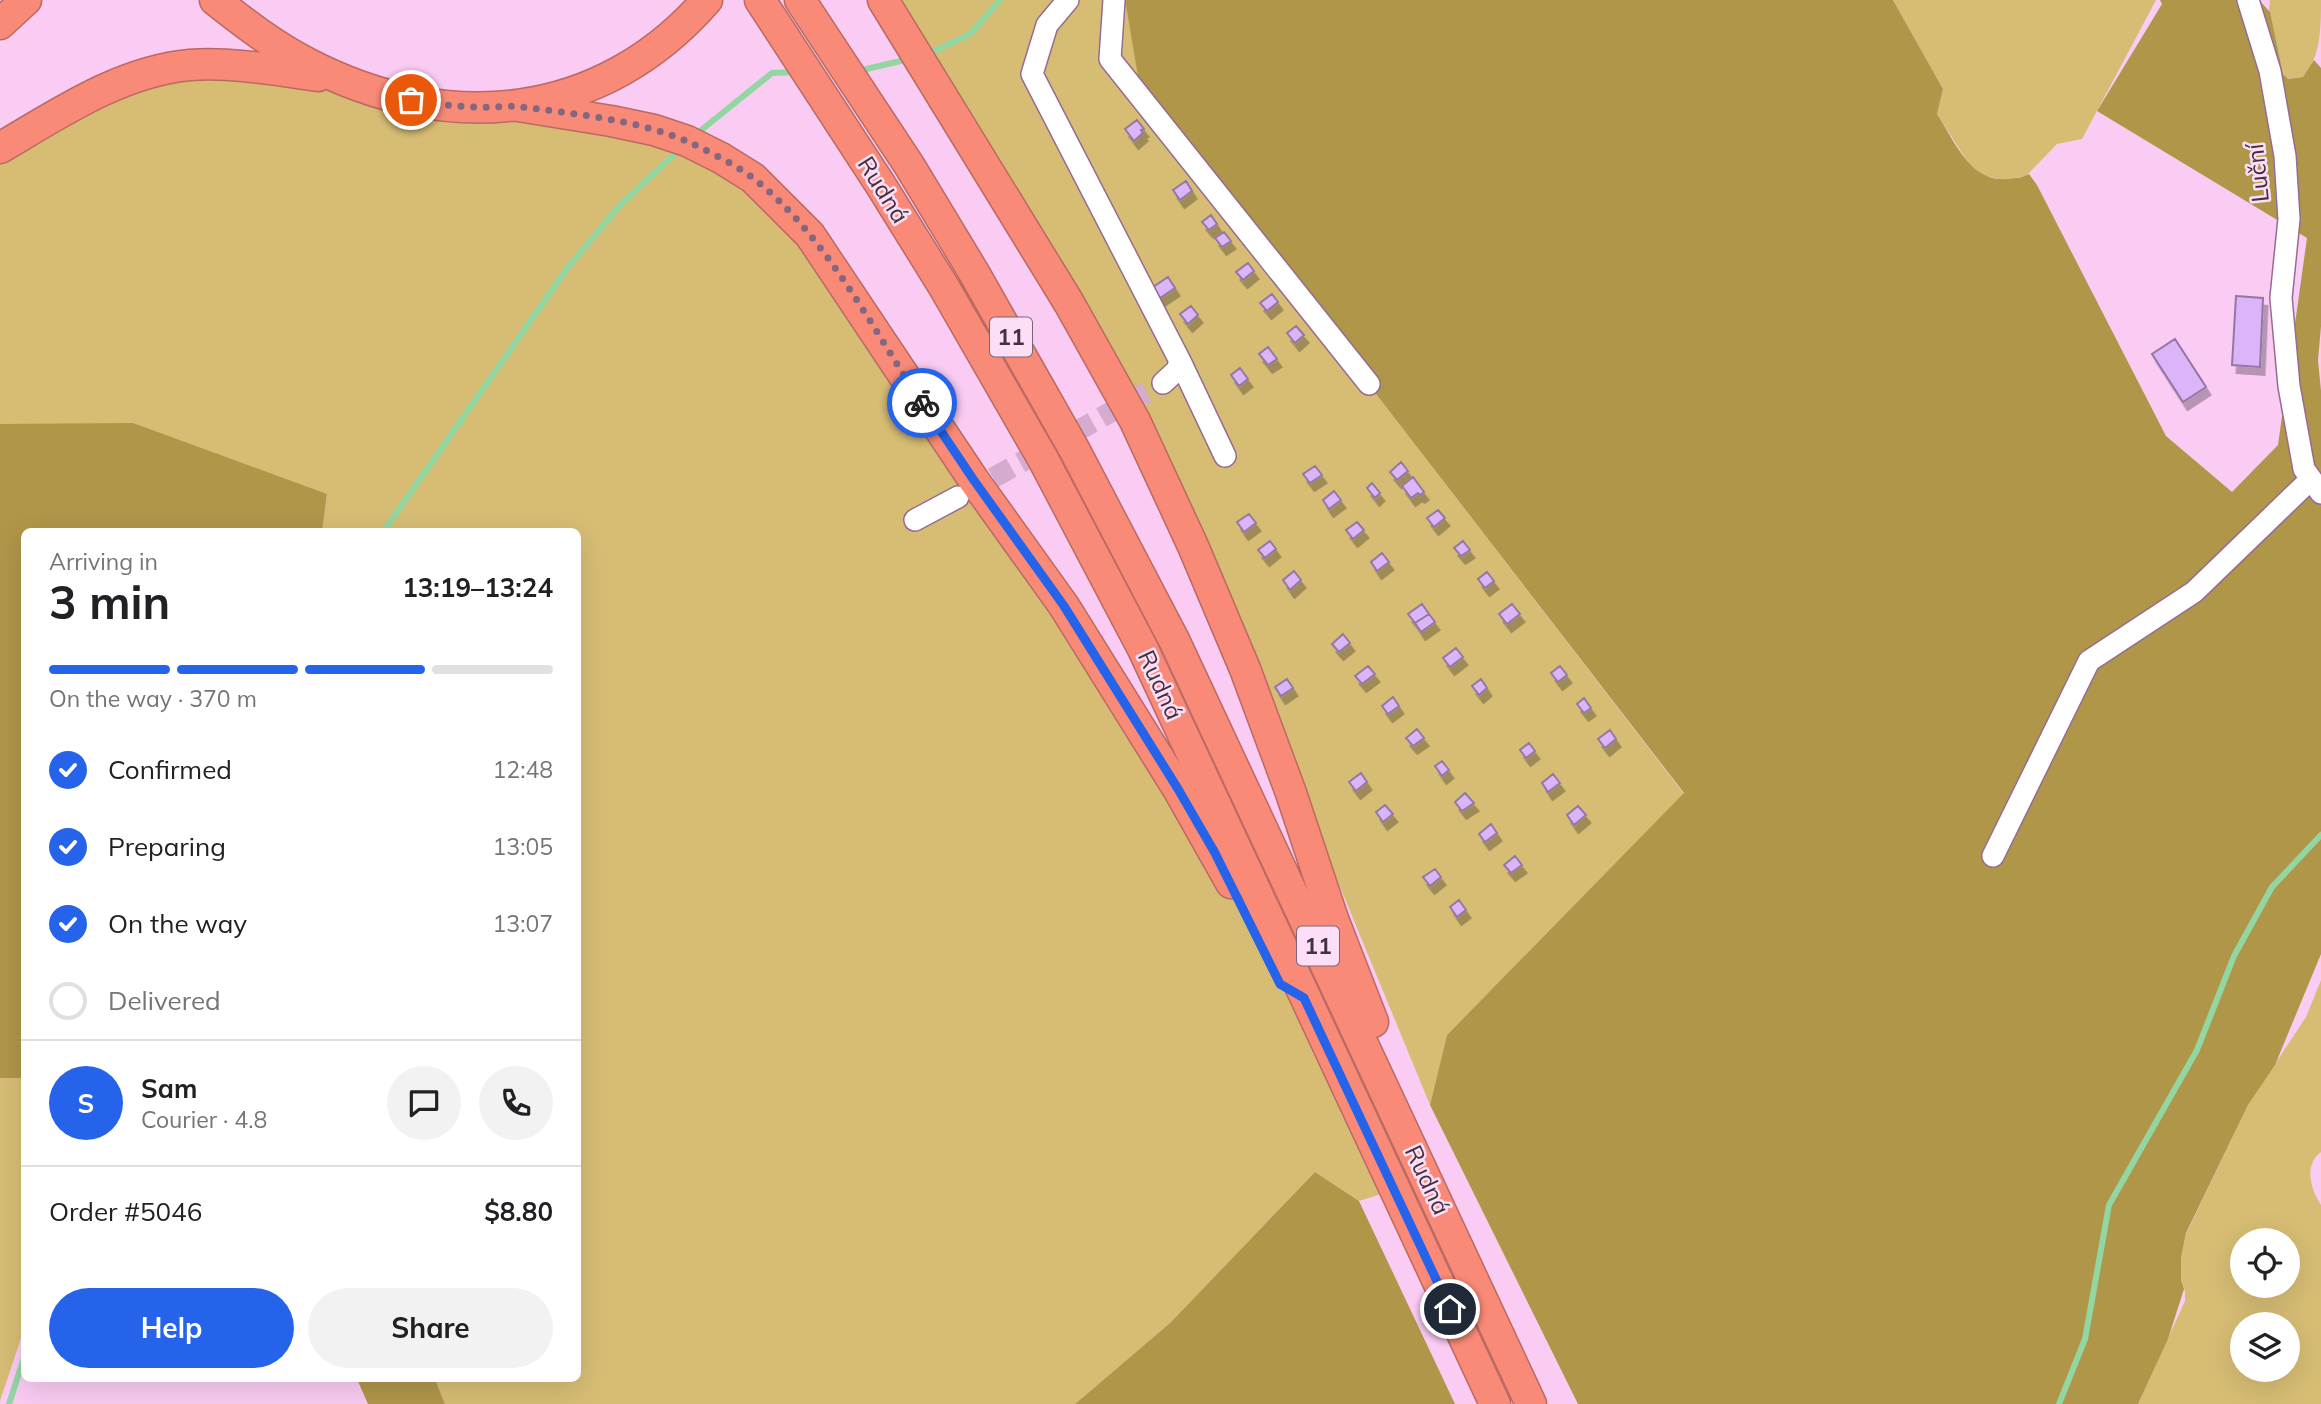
<!DOCTYPE html>
<html lang="en">
<head>
<meta charset="utf-8">
<style>
	body { margin:0; font-family:Mulish,sans-serif; background:#f2f2f2; color:#202124; height:100vh; display:flex; flex-direction:column; font-size:26px; white-space:nowrap }
	* { box-sizing:border-box; margin:0 }
	p { font-size:23px; color:#757577 }
	.icon { flex:none; width:38px; height:38px; fill:none; stroke:currentColor; stroke-width:2; stroke-linecap:round; stroke-linejoin:round }
	.map { position:relative; flex:1; overflow:hidden }
	.drawer { position:absolute; left:21px; top:528px; width:560px; height:854px; display:flex; flex-direction:column; background:#fff; border-radius:10px; box-shadow:0 7px 28px #0002 }
	.drawer>* { flex:none }
	.buttons { position:absolute; left:2230px; top:1228px; display:grid; gap:14px }
	.buttons a { display:grid; place-items:center; width:70px; height:70px; border-radius:50%; background:#fff; box-shadow:0 7px 28px #0002; font-size:35px }
	.pin { position:absolute; display:grid; place-items:center; width:60px; height:60px; color:#fff; margin:-30px; border:4px solid #fff; border-radius:50%; box-shadow:0 2px 7px #0007 }
	.courier { position:absolute; display:grid; place-items:center; width:70px; height:70px; margin:-35px; border:5px solid #2563eb; border-radius:50%; background:#fff; color:#222; box-shadow:0 2px 9px #0007 }
	.headline em { font-style:normal; font-weight:700 }
	.headline div { display:flex; flex-direction:column-reverse }
	.headline { display:flex; align-items:center; justify-content:space-between; height:119px; padding:0 28px }
	h1 { font-size:46px; font-weight:700; line-height:52px }
	.bar { display:grid; grid-template-columns:repeat(4,1fr); gap:10px 7px; align-content:center; height:84px; padding:0 28px }
	.bar i { height:9px; border-radius:5px; background:#e0e0e0 }
	.bar .on { background:#2563eb }
	.bar p { grid-column:span 4 }
	.line { display:flex; align-items:center; gap:18px; padding:0 28px; border-top:2px solid #e0e0e0 }
	.line div { flex:1 }
	.round { display:grid; place-items:center; flex:none; width:74px; height:74px; border-radius:37px; background:#f2f2f2 }
	ol { padding:0 28px; list-style:none }
	li { display:flex; align-items:center; gap:21px; height:77px }
	li p { margin-inline-start:auto }
	li .icon { padding:7px; border-radius:50%; background:#2563eb; color:#fff; stroke-width:4 }
	li:last-child { color:#757577 }
	li i { width:38px; height:38px; border:4px solid #e0e0e0; border-radius:50% }
	.cta { display:flex; gap:14px; margin-top:auto; padding:14px 28px }
	.cta a { flex:1; height:80px; border-radius:42px; background:#2563eb; color:#fff; font-size:28px; font-weight:700; line-height:80px; text-align:center }
	.cta a+a { background:#f2f2f2; color:#202124 }
	.map>svg:first-child { display:block }
</style>
</head>
<body>
<div class="map">
<svg width="2321" height="1404" viewBox="0 0 2321 1404">
	<defs>
		<filter id="shadow"><feDropShadow dx="4.5" dy="8" stdDeviation="0" flood-color="#0004"/></filter>
	</defs>
	<rect width="100%" height="100%" fill="#facbf3"/>
	<path fill="#d7bd74" fill-rule="evenodd" d="M 902,0 L 1125,0 L 1141,88 L 1684,794 L 1447,1035 L 1430,1105 L 1136,392 Z
		M 1893,0 L 2156,0 L 2082,139 L 2057,144 L 2026,176 L 2003,180 L 1986,176 L 1972,169 L 1937,114 L 1943,89 Z
		M 2270,0 L 2321,0 C 2321,26 2321,58 2303,77 L 2287,79 L 2283,74 L 2269,10 Z
		M 188,65 L 611,121 L 753,178 L 1215,853 L 1280,984 L 1304,998 L 1394,1190 L 1359,1201 L 1315,1172 L 1170,1323 L 1075,1404 L 445,1404 L 435,1379 L 578,1379 L 578,532 L 322,532 L 327,494 L 25,425 L 0,424 L 0,148 ZM 580,253 L 581,254 L 454,431 L 568,267 Z
		M 2321,980 L 2321,1152 C 2303,1165 2311,1190 2321,1205 L 2321,1404 L 2138,1404 L 2185,1301 L 2185,1291 L 2181,1280 L 2181,1258 L 2186,1234 L 2248,1105 L 2306,1017 ZM 2242,1241 L 2287,1241 L 2287,1286 L 2242,1286 ZM 2242,1325 L 2287,1325 L 2287,1370 L 2242,1370 Z
		M 0,1078 L 24,1078 L 24,1329 L 0,1401 Z"/>
	<path fill="#b09649" d="M 1125,0 L 1893,0 L 1943,89 L 1937,114 C 1954,140 1970,183 2007,179 C 2015,178 2023,178 2029,174 L 2037,185 L 2166,436 L 2232,492 L 2278,445 L 2307,238 L 2097,111 L 2162,4 L 2160,0 L 2259,0 L 2270,12 L 2283,74 L 2288,79 L 2303,77 L 2314,60 L 2321,68 L 2321,326 L 2318,360 L 2321,391 L 2321,954 L 2275,1065 L 2248,1105 L 2186,1233 L 2181,1258 L 2181,1280 L 2184,1289 L 2168,1339 L 2138,1404 L 1578,1404 L 1430,1105 L 1447,1035 L 1684,793 L 1140,88 Z
		M 133,423 L 327,494 L 322,532 L 24,532 L 24,1078 L 0,1078 L 0,424 Z
		M 1315,1172 L 1359,1201 L 1455,1404 L 1075,1404 L 1170,1323 Z
		M 357,1379 L 435,1379 L 445,1404 L 368,1404 Z"/>
	<g fill="none" stroke-linecap="round" stroke-linejoin="round">
		<path stroke="#92d6a2" stroke-width="6" d="M 926,55 L 970,34 L 1000,0
			M 858,71 L 909,59
			M 694,136 L 772,73 L 798,72
			M 383,532 L 568,267 L 620,205 L 681,148
			M 9,1404 L 24,1358
			M 2059,1404 L 2085,1339 L 2109,1205 L 2197,1050 L 2234,956 L 2272,887 L 2321,835"/>
	</g>
	<path fill="#dcb4f8" stroke="#9378a6" stroke-width="2" filter="url(#shadow)" d="M 1137,120 L 1144,129 L 1141,130 L 1143,133 L 1134,141 L 1125,129 Z
		M 1186,181 L 1192,191 L 1180,200 L 1173,190 Z
		M 1211,215 L 1217,224 L 1209,230 L 1202,222 Z
		M 1224,232 L 1231,241 L 1222,247 L 1215,238 Z
		M 1248,263 L 1254,271 L 1243,280 L 1236,272 Z
		M 1168,277 L 1175,288 L 1160,298 L 1153,287 Z
		M 1272,294 L 1278,302 L 1267,311 L 1260,303 Z
		M 2236,296 L 2263,298 L 2260,367 L 2232,365 Z
		M 1191,306 L 1198,315 L 1188,324 L 1180,314 Z
		M 1296,326 L 1304,335 L 1295,343 L 1287,333 Z
		M 2175,339 L 2206,387 L 2183,402 L 2152,354 Z
		M 1268,347 L 1277,359 L 1268,365 L 1259,354 Z
		M 1240,368 L 1248,379 L 1239,386 L 1231,375 Z
		M 1401,462 L 1408,471 L 1397,480 L 1390,472 Z
		M 1315,466 L 1322,475 L 1310,483 L 1303,474 Z
		M 1413,477 L 1424,492 L 1420,495 L 1418,493 L 1411,498 L 1402,486 Z
		M 1372,483 L 1380,493 L 1375,498 L 1367,488 Z
		M 1334,491 L 1341,500 L 1329,509 L 1323,500 Z
		M 1438,510 L 1445,518 L 1434,527 L 1427,518 Z
		M 1249,514 L 1256,523 L 1244,532 L 1237,522 Z
		M 1357,522 L 1364,530 L 1353,539 L 1346,530 Z
		M 1270,541 L 1276,549 L 1265,558 L 1258,550 Z
		M 1463,541 L 1470,550 L 1461,556 L 1454,548 Z
		M 1382,553 L 1389,562 L 1377,571 L 1371,562 Z
		M 1294,571 L 1301,580 L 1290,590 L 1283,580 Z
		M 1487,572 L 1494,581 L 1485,588 L 1478,579 Z
		M 1422,604 L 1429,614 L 1415,623 L 1408,614 Z
		M 1512,604 L 1520,614 L 1507,624 L 1499,614 Z
		M 1429,614 L 1435,622 L 1421,632 L 1415,623 Z
		M 1343,634 L 1350,643 L 1339,652 L 1332,644 Z
		M 1456,648 L 1463,657 L 1450,667 L 1443,658 Z
		M 1368,666 L 1375,674 L 1362,684 L 1355,676 Z
		M 1560,666 L 1567,675 L 1558,682 L 1551,673 Z
		M 1287,679 L 1293,688 L 1281,696 L 1275,687 Z
		M 1481,679 L 1487,688 L 1479,695 L 1472,686 Z
		M 1393,697 L 1399,706 L 1388,714 L 1382,706 Z
		M 1584,698 L 1591,708 L 1584,713 L 1577,704 Z
		M 1417,729 L 1424,738 L 1413,746 L 1406,738 Z
		M 1610,730 L 1616,739 L 1605,748 L 1598,739 Z
		M 1529,743 L 1535,751 L 1526,758 L 1520,750 Z
		M 1442,761 L 1449,770 L 1442,776 L 1435,766 Z
		M 1361,773 L 1367,782 L 1356,791 L 1349,782 Z
		M 1553,774 L 1560,783 L 1548,792 L 1542,783 Z
		M 1465,793 L 1474,803 L 1462,811 L 1455,802 Z
		M 1385,805 L 1393,814 L 1383,822 L 1376,812 Z
		M 1578,806 L 1586,815 L 1574,825 L 1567,815 Z
		M 1491,824 L 1497,833 L 1485,842 L 1479,834 Z
		M 1515,856 L 1522,865 L 1511,873 L 1504,865 Z
		M 1435,869 L 1441,877 L 1430,886 L 1423,877 Z
		M 1459,900 L 1466,910 L 1457,917 L 1450,907 Z"/>
	<g fill="none" stroke-linecap="round" stroke-linejoin="round">
		<path stroke="#d5accf" stroke-width="21" stroke-dasharray="21 10" stroke-linecap="butt" d="M 966,493 L 1163,383"/>
		<defs>
			<path id="minor" d="M 1068,0 L 1047,25 L 1032,74 L 1180,361 L 1225,456
				M 1114,0 L 1110,59 L 1369,384
				M 2248,0 L 2270,71 L 2285,156 L 2289,219 L 2281,298 L 2289,386 L 2304,469 L 2321,493
				M 1163,383 L 1177,370 L 1180,361
				M 915,520 L 958,497
				M 1993,856 L 2089,661 L 2194,592 L 2311,479"/>
			<path id="highway" d="M 215,0 C 244,23 274,46 307,63 C 447,136 601,122 707,0
				M 760,0 L 880,184 L 944,287 L 1043,459 L 1143,649 L 1495,1404
				M 800,0 L 909,165 L 973,271 L 1074,449 L 1174,640 L 1531,1404
				M 883,0 L 1069,303 L 1135,421 L 1193,546 L 1245,669 L 1291,793 L 1333,919 L 1373,1022
				M 0,24 L 26,0
				M 518,106 L 611,121 L 654,130 L 687,141 L 721,158 L 753,178 L 810,235 L 973,479 L 1064,606 L 1178,789 L 1231,883
				M 0,148 C 58,114 121,71 190,65 C 233,62 275,70 318,76"/>
		</defs>
		<use href="#minor" stroke="#966c91" stroke-width="24"/>
		<use href="#highway" stroke="#b96a64" stroke-width="33"/>
		<use href="#minor" stroke="#fff" stroke-width="21"/>
		<use href="#highway" stroke="#f98a77" stroke-width="30"/>
	</g>
	<g fill="none" stroke-linecap="round" stroke-linejoin="round">
		<path stroke="#83667f" stroke-width="7" stroke-dasharray="0 12.6" d="M 411,100 C 434,104 457,107 480,107 C 494,108 508,105 522,107 C 577,114 638,120 689,142 C 710,152 734,164 753,178 C 825,234 872,328 922,403"/>
		<path stroke="#2563eb" stroke-width="9" d="M 922,403 L 973,479 L 1064,606 L 1178,789 L 1215,853 L 1280,984 L 1304,998 L 1450,1309"/>
	</g>
	<g text-anchor="middle" stroke-width="5" stroke-linejoin="round" paint-order="stroke">
		<g fill="#fcdff7" stroke="#7a6477" stroke-width="2">
			<rect x="990" y="317.5" width="42" height="39" rx="5"/>
			<rect x="1297" y="926.5" width="42" height="39" rx="5"/>
		</g>
		<g font-size="23" font-weight="bold" fill="#433040">
			<text x="1011" y="345">11</text>
			<text x="1318" y="954">11</text>
		</g>
		<g font-size="24" fill="#433040" stroke="#fcdff7">
			<text transform="translate(2258 173) rotate(-96)" y="8">Luční</text>
			<text transform="translate(883 190) rotate(58)" y="8">Rudná</text>
			<text transform="translate(1160 685) rotate(65)" y="8">Rudná</text>
			<text transform="translate(1427 1180) rotate(65)" y="8">Rudná</text>
		</g>
	</g>
</svg>
<div class="buttons">
<a><svg class="icon" aria-label="locate" viewBox="0 0 24 24"><circle cx="12" cy="12" r="6"/><path d="M12 2v4M12 18v4M2 12h4M18 12h4"/></svg></a>
<a><svg class="icon" aria-label="layers" viewBox="0 0 24 24"><path d="M12 4l9 5-9 5-9-5zM3 14l9 5 9-5"/></svg></a>
</div>
<div class="pin" style="left:411px;top:100px;background:#ea580c"><svg class="icon" aria-label="bag" viewBox="0 0 24 24"><path d="M5 8h14l-1 12H6zM9 8a3 3 0 0 1 6 0"/></svg></div>
<div class="pin" style="left:1450px;top:1309px;background:#1f2937"><svg class="icon" aria-label="home" viewBox="0 0 24 24"><path d="M3 11l9-7 9 7M6 9v11h12V9"/></svg></div>
<div class="courier" style="left:922px;top:403px"><svg class="icon" aria-label="bike" viewBox="0 0 24 24"><circle cx="6" cy="16" r="4"/><circle cx="18" cy="16" r="4"/><path d="M6 16l4-8h5l3 8M10 8l3 8H6M13 5h3"/></svg></div>
<section class="drawer">
<div class="headline"><div><h1>3 min</h1><p>Arriving in</p></div><em>13:19–13:24</em></div>
<div class="bar"><i class="on"></i><i class="on"></i><i class="on"></i><i></i><p>On the way · 370 m</p></div>
<ol>
<li><svg class="icon" aria-label="check" viewBox="0 0 24 24"><path d="M5 12l5 5 9-10"/></svg>Confirmed<p>12:48</p></li>
<li><svg class="icon" aria-label="check" viewBox="0 0 24 24"><path d="M5 12l5 5 9-10"/></svg>Preparing<p>13:05</p></li>
<li><svg class="icon" aria-label="check" viewBox="0 0 24 24"><path d="M5 12l5 5 9-10"/></svg>On the way<p>13:07</p></li>
<li><i></i>Delivered</li>
</ol>
<div class="line" style="height:126px"><b class="round" style="background:#2563eb;color:#fff">S</b><div><b>Sam</b><p>Courier · 4.8</p></div><a class="round"><svg class="icon" aria-label="chat" viewBox="0 0 24 24"><path d="M4 5h16v11H9l-5 4z"/></svg></a><a class="round"><svg class="icon" aria-label="phone" viewBox="0 0 24 24"><path d="M5 4h4l2 5-3 2q2 4 5 5l2-3 5 2v4C11 20 4 13 5 4z"/></svg></a></div>
<div class="line" style="height:91px"><div>Order #5046</div><b>$8.80</b></div>
<div class="cta"><a>Help</a><a>Share</a></div>
</section>
</div>
</body>
</html>
